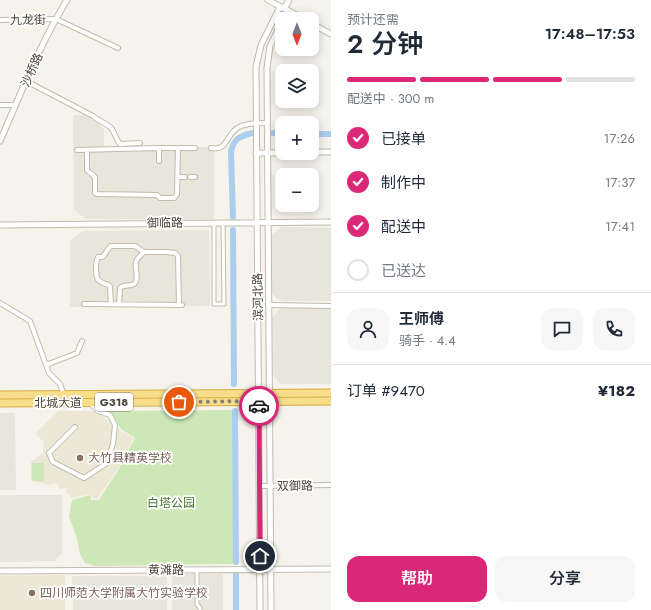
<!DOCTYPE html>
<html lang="zh">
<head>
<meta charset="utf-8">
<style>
	body { margin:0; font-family:Jost,"Noto Sans SC",sans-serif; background:#f6f6f7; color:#1f2937; height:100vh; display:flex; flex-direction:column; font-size:15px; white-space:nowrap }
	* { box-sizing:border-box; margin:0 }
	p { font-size:13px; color:#747a83 }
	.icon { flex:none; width:22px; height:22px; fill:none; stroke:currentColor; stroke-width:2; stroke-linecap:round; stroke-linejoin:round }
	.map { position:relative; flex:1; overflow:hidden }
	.panel { display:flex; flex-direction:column; background:#fff; width:320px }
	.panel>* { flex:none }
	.needle { width:26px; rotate:180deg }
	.fabs { position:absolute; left:275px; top:12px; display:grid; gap:8px }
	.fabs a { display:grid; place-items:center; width:44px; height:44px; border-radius:8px; background:#fff; box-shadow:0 2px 10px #0003; font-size:20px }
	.pin { position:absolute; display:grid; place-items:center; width:34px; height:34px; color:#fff; margin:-17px; border:2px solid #fff; border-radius:50%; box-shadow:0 1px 4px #0007 }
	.courier { position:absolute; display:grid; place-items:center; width:40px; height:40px; margin:-20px; border:3px solid #db2777; border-radius:50%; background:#fff; color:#222; box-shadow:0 1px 5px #0007 }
	.summary em { font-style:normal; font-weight:600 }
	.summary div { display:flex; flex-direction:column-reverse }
	.summary { display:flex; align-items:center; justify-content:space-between; height:68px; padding:0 16px }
	h1 { font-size:26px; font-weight:600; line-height:30px }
	.bar { display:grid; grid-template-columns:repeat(4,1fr); gap:6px 4px; align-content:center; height:48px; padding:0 16px }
	.bar i { height:5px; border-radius:3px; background:#e0e1e3 }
	.bar .selected { background:#db2777 }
	.bar p { grid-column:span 4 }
	.line { display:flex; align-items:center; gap:10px; padding:0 16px; border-top:1px solid #e0e1e3 }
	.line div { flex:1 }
	.round { display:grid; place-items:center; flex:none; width:42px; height:42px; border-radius:12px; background:#f6f6f7 }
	ol { padding:0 16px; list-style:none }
	li { display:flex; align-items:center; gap:12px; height:44px }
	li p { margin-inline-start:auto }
	li .icon { padding:4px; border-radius:50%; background:#db2777; color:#fff; stroke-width:4 }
	li:last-child { color:#747a83 }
	li i { width:22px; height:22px; border:2px solid #e0e1e3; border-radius:50% }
	.primary-button { display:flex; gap:8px; margin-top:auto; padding:8px 16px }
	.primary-button a { flex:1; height:46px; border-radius:12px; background:#db2777; color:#fff; font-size:16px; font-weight:600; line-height:46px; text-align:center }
	.primary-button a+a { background:#f6f6f7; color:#1f2937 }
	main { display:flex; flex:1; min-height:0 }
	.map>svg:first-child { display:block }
</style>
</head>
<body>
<main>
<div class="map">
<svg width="331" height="610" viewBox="0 0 331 610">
	<rect width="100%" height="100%" fill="#f5f3eb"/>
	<path fill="#e8e5da" d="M 73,115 L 83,115 L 94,120 L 104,129 L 104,147 L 214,147 L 214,219 L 86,219 L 74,210 Z
		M 281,227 L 331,228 L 331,301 L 284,301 L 277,299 L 272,293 L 272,235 Z
		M 209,230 L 210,306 L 70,307 L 70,240 L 83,231 Z
		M 280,308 L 331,308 L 331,384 L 282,384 L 279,383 L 273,375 L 272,318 Z
		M 0,413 L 15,413 L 16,490 L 0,490 Z
		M 0,495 L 62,495 L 62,553 L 55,561 L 0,562 Z
		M 172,574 L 223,574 L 223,610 L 172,610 Z
		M 72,576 L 167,576 L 167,610 L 73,610 Z"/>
	<path fill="#ede8d6" d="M 58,411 L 96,411 L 121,431 L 134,438 L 120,466 L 97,499 L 93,499 L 91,494 L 72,498 L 66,492 L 66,488 L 59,489 L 58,485 L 53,483 L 50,485 L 31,481 L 31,462 L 43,453 L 44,442 L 35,434 Z
		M 65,575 L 65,610 L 0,610 L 0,576 Z"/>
	<path fill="#cde7b6" d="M 233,410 L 233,564 L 95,566 L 85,563 L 80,554 L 77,539 L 69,516 L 72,500 L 90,495 L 91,500 L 99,500 L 119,469 L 135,438 L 121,429 L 112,416 L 102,411 Z
		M 32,463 L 44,463 L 44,481 L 32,481 Z"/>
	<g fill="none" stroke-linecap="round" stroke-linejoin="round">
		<path stroke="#abcdee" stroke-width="6" d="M 272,133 L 282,133
			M 312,134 L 331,134
			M 233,217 L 231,152 C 234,138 239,137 252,133
			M 233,230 L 234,384
			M 235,411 L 236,562
			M 236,574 L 236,610"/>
		<defs>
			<path id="pedestrian" d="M 214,223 L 214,304 L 224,304 L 223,223
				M 197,570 L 197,604 L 200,608 L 200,610"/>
			<path id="minor" d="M 0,20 L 56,19 L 118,48
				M 26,81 L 93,116 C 98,121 107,123 112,129 C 115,134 116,139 120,144 L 140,143
				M 0,105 L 16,105
				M 178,148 L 195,148
				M 211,148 C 228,152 226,133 239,127 C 247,123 258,123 267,123
				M 77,150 L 159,148
				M 87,150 L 87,170 L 95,177 L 95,193 L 97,194 L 157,195 L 160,198 L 174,198 L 177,194 L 178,148 L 159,148 L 159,161
				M 178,177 L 185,177
				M 190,177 L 195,177
				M 0,303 L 30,321 L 49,373 L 60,384 L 64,395
				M 84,304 L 182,305
				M 111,304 L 110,287 L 109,285 C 97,282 96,279 96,268 C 96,264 96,261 98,257 L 102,257 L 105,254 L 108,249 L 111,246 L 135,246 L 144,252 L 166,252 L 175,253 L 178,256 L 179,305
				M 119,304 L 120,288 C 124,284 130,287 134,284 C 140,279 134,268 136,262 C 137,258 141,255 144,252
				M 268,305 L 331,306
				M 46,365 L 77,353 L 82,341
				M 75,427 L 49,453 L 53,462 L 84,478 L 107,463 L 113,444 L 115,425 L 110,415 L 98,411 L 90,403
				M 259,486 L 331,485"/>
			<path id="tertiary" d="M 268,0 L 304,19
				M 284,9 L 289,0
				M 284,19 L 288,11 L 287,10
				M 312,24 L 331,34
				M 0,141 C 21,93 40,44 67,0
				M 312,152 L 331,152
				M 256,153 L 282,153
				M 0,225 L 331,222
				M 0,571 L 331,569
				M 260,610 L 256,67 L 261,45 L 280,7 L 285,7
				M 271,610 L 267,68 L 270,46 L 282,22"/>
			<path id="trunk" d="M 0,395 L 331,393
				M 0,403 L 331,401"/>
		</defs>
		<use href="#pedestrian" stroke="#c0bbae" stroke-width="5"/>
		<use href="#minor" stroke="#c0bbae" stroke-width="6"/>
		<use href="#tertiary" stroke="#c0bbae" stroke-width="7"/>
		<use href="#trunk" stroke="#d7ad43" stroke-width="9"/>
		<use href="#pedestrian" stroke="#fff" stroke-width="3"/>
		<use href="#minor" stroke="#fff" stroke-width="4"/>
		<use href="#tertiary" stroke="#fff" stroke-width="5"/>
		<use href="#trunk" stroke="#f8de8a" stroke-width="7"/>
	</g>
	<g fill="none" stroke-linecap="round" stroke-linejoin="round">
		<path stroke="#858177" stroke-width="4" stroke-dasharray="0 7.2" d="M 179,402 L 259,401 L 259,406"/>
		<path stroke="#db2777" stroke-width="5" d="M 259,406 L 260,556"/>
	</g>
	<g fill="#8d6e63" stroke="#fff" stroke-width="1.5">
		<circle cx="80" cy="458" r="4"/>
		<circle cx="32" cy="593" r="4"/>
	</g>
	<g text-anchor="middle" stroke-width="3.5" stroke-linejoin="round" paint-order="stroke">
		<rect fill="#fff" stroke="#807c74" stroke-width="1" x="95" y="393" width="38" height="18" rx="3"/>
		<g font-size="11" font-weight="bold" fill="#494439">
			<text x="114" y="406">G318</text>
		</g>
		<g font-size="12" fill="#494439" stroke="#fff">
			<text transform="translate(28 20) rotate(-1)" y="4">九龙街</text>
			<text transform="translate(32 70) rotate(-66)" y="4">沙桥路</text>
			<text transform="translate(165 223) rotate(-1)" y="4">御临路</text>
			<text transform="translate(258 297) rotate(-91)" y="4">滨河北路</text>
			<text x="58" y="407">北城大道</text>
			<text transform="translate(295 486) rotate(-1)" y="4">双御路</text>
			<text x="166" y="574">黄滩路</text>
		</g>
		<g font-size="12" fill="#785e54" stroke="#fff" text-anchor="start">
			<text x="88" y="462">大竹县精英学校</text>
			<text x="40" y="597">四川师范大学附属大竹实验学校</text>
		</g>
		<g font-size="12" fill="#44792e" stroke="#fff">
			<text x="171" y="507">白塔公园</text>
		</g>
	</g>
</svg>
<div class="fabs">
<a><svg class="needle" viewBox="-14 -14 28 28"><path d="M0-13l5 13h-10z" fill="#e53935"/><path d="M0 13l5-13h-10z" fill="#747a83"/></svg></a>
<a><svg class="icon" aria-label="layers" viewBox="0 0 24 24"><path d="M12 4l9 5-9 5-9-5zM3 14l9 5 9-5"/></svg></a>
<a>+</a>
<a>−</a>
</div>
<div class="pin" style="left:179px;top:402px;background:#ea580c"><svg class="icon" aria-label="bag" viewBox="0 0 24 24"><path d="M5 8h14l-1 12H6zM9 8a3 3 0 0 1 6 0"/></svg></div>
<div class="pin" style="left:260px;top:556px;background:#1f2937"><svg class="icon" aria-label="home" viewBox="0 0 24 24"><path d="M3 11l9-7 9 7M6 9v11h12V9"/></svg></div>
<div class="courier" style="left:259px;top:406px"><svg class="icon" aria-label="car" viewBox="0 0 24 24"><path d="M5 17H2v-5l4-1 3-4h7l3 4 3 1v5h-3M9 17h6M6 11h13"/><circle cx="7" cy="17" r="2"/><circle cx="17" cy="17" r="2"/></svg></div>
</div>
<section class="panel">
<div class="summary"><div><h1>2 分钟</h1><p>预计还需</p></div><em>17:48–17:53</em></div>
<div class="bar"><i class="selected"></i><i class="selected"></i><i class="selected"></i><i></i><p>配送中 · 300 m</p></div>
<ol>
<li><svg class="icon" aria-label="check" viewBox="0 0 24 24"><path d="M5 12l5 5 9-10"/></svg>已接单<p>17:26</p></li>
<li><svg class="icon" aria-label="check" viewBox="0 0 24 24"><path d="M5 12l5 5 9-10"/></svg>制作中<p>17:37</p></li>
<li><svg class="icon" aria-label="check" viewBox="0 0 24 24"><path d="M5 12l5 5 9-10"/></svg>配送中<p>17:41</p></li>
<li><i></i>已送达</li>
</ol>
<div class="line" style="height:72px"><a class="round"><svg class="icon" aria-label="person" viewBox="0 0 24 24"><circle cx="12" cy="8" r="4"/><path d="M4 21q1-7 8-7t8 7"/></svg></a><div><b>王师傅</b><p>骑手 · 4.4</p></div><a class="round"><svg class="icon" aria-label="chat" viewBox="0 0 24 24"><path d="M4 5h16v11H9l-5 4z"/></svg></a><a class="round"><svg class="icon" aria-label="phone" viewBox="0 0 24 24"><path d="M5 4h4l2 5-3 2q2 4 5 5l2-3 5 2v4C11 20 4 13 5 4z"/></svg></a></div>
<div class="line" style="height:52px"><div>订单 #9470</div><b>¥182</b></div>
<div class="primary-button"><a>帮助</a><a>分享</a></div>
</section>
</main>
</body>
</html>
